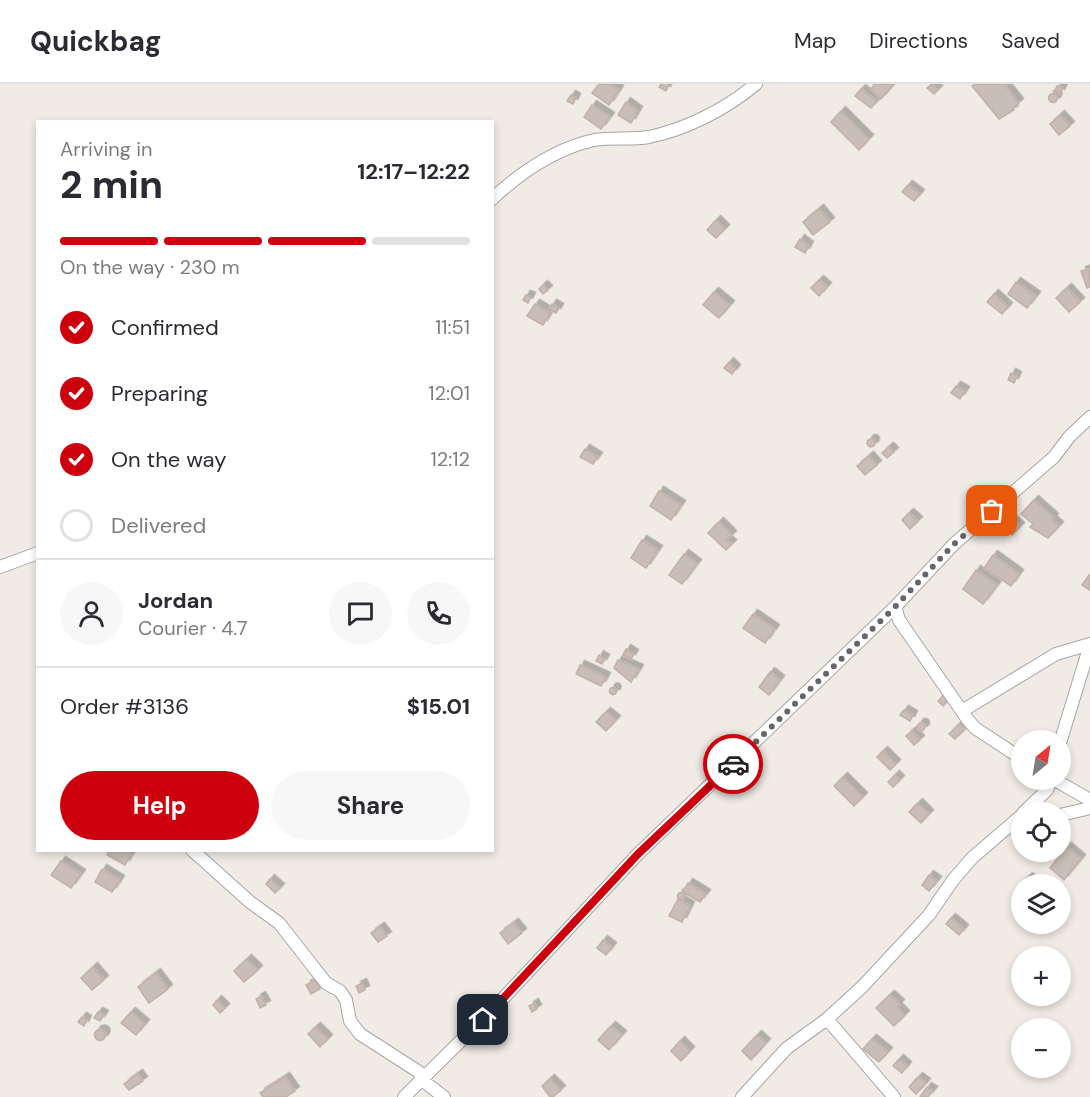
<!DOCTYPE html>
<html lang="en">
<head>
<meta charset="utf-8">
<style>
	body { margin:0; font-family:"DM Sans",sans-serif; background:#f7f7f7; color:#2b2b33; height:100vh; display:flex; flex-direction:column; font-size:22px; white-space:nowrap }
	* { box-sizing:border-box; margin:0 }
	p { font-size:20px; color:#7c7c81 }
	.icon { flex:none; width:33px; height:33px; fill:none; stroke:currentColor; stroke-width:2; stroke-linecap:round; stroke-linejoin:round }
	.map { position:relative; flex:1; overflow:hidden }
	.sheet { position:absolute; left:36px; top:36px; width:458px; height:732px; display:flex; flex-direction:column; background:#fff; border-radius:0px; box-shadow:0 3px 9px #0003 }
	.sheet>* { flex:none }
	.needle { width:39px; rotate:30deg }
	.fabs { position:absolute; left:1011px; top:646px; display:grid; gap:12px }
	.fabs a { display:grid; place-items:center; width:60px; height:60px; border-radius:50%; background:#fff; box-shadow:0 3px 9px #0003; font-size:30px }
	.pin { position:absolute; display:grid; place-items:center; width:51px; height:51px; color:#fff; margin:-26px; border-radius:12px; box-shadow:0 3px 9px #0006 }
	.courier { position:absolute; display:grid; place-items:center; width:60px; height:60px; margin:-30px; border:4px solid #cd000e; border-radius:50%; background:#fff; color:#222; box-shadow:0 2px 8px #0007 }
	.headline em { font-style:normal; font-weight:700 }
	.headline div { display:flex; flex-direction:column-reverse }
	.headline { display:flex; align-items:center; justify-content:space-between; height:102px; padding:0 24px }
	h1 { font-size:39px; font-weight:700; line-height:45px }
	.bar { display:grid; grid-template-columns:repeat(4,1fr); gap:9px 6px; align-content:center; height:72px; padding:0 24px }
	.bar i { height:8px; border-radius:4px; background:#e1e1e2 }
	.bar .active { background:#cd000e }
	.bar p { grid-column:span 4 }
	.line { display:flex; align-items:center; gap:15px; padding:0 24px; border-top:2px solid #e1e1e2 }
	.line div { flex:1 }
	.round { display:grid; place-items:center; flex:none; width:63px; height:63px; border-radius:32px; background:#f7f7f7 }
	ol { padding:0 24px; list-style:none }
	li { display:flex; align-items:center; gap:18px; height:66px }
	li p { margin-inline-start:auto }
	li .icon { padding:6px; border-radius:50%; background:#cd000e; color:#fff; stroke-width:4 }
	li:last-child { color:#7c7c81 }
	li i { width:33px; height:33px; border:3px solid #e1e1e2; border-radius:50% }
	.primary-button { display:flex; gap:12px; margin-top:auto; padding:12px 24px }
	.primary-button a { flex:1; height:69px; border-radius:36px; background:#cd000e; color:#fff; font-size:24px; font-weight:700; line-height:69px; text-align:center }
	.primary-button a+a { background:#f7f7f7; color:#2b2b33 }
	header { display:flex; align-items:center; gap:36px; box-sizing:border-box; height:84px; padding:0 30px; background:#fff; border-bottom:2px solid #e1e1e2 }
	header strong { font-size:28px }
	nav { display:flex; gap:33px; margin-inline-start:auto; font-size:21px }
	.map>svg:first-child { display:block }
</style>
</head>
<body>
<header>
<strong>Quickbag</strong>
<nav><a>Map</a><a>Directions</a><a>Saved</a></nav>
</header>
<div class="map">
<svg width="1090" height="1013" viewBox="0 0 1090 1013">
	<defs>
		<filter id="shadow"><feDropShadow dx="4.5" dy="-4.5" stdDeviation="0" flood-color="#0004"/></filter>
	</defs>
	<rect width="100%" height="100%" fill="#f0ebe4"/>
	<path fill="#c8bdb7" stroke="#c3b0a6" stroke-width="1.5" filter="url(#shadow)" d="M 599,0 L 610,0 L 619,6 L 609,21 L 592,9 Z
		M 661,0 L 668,3 L 666,7 L 659,3 Z
		M 874,0 L 894,0 L 881,15 L 871,6 Z
		M 932,0 L 938,6 L 934,10 L 927,4 Z
		M 975,0 L 1004,0 L 1019,19 L 1013,24 L 1014,26 L 999,35 L 972,2 Z
		M 1057,2 L 1063,4 L 1060,10 L 1055,7 Z
		M 861,5 L 877,17 L 871,24 L 855,12 Z
		M1048.5 14a4.5 4.5 0 1 1 9 0a4.5 4.5 0 1 1-9 0Z
		M 571,11 L 576,14 L 573,20 L 567,17 Z
		M 626,18 L 638,27 L 631,39 L 618,31 Z
		M 592,21 L 610,33 L 601,45 L 584,33 Z
		M 841,27 L 869,55 L 859,66 L 831,38 Z
		M 1060,31 L 1070,42 L 1059,51 L 1050,40 Z
		M 908,101 L 920,110 L 914,117 L 902,108 Z
		M 819,125 L 830,138 L 813,151 L 803,138 Z
		M 716,136 L 725,145 L 716,154 L 707,146 Z
		M 800,155 L 809,162 L 805,169 L 795,163 Z
		M 1089,185 L 1090,203 L 1087,204 L 1081,187 Z
		M 819,196 L 827,203 L 819,212 L 811,204 Z
		M 1016,198 L 1036,212 L 1027,224 L 1008,210 Z
		M 543,201 L 548,206 L 543,210 L 539,205 Z
		M 1067,204 L 1080,218 L 1069,228 L 1056,214 Z
		M 714,208 L 730,221 L 719,234 L 703,221 Z
		M 994,210 L 1008,223 L 1002,230 L 987,218 Z
		M 526,211 L 531,213 L 528,219 L 523,216 Z
		M 535,220 L 550,229 L 543,241 L 527,232 Z
		M 552,220 L 559,224 L 556,229 L 549,225 Z
		M 729,278 L 736,285 L 732,290 L 724,284 Z
		M 1011,289 L 1017,292 L 1014,299 L 1008,296 Z
		M 956,302 L 965,307 L 960,315 L 951,309 Z
		M867 359a4 4 0 1 1 8 0a4 4 0 1 1-8 0Z
		M 889,363 L 894,368 L 887,374 L 882,369 Z
		M 585,365 L 598,373 L 593,380 L 580,373 Z
		M 869,372 L 877,381 L 865,391 L 857,382 Z
		M 659,407 L 681,421 L 671,436 L 650,422 Z
		M 1034,416 L 1054,434 L 1052,436 L 1059,442 L 1048,454 L 1030,443 L 1033,440 L 1021,430 Z
		M 909,429 L 918,437 L 910,445 L 902,436 Z
		M 1005,429 L 1020,443 L 1012,451 L 998,437 Z
		M 719,438 L 732,451 L 727,456 L 732,460 L 726,466 L 708,449 Z
		M 642,456 L 658,466 L 646,484 L 631,474 Z
		M 684,470 L 697,480 L 682,500 L 669,491 Z
		M 993,471 L 1019,490 L 1011,502 L 984,484 Z
		M 976,486 L 997,501 L 983,520 L 963,505 Z
		M 1089,491 L 1090,492 L 1090,506 L 1082,501 Z
		M 753,530 L 775,545 L 765,559 L 743,544 Z
		M 626,565 L 634,570 L 631,575 L 623,571 Z
		M 599,571 L 605,575 L 602,580 L 596,577 Z
		M 618,576 L 639,585 L 631,598 L 614,584 Z
		M 580,581 L 606,593 L 601,602 L 576,590 Z
		M 770,588 L 780,596 L 769,611 L 759,603 Z
		M609.5 607a3.5 3.5 0 1 1 7 0a3.5 3.5 0 1 1-7 0Z
		M 945,610 L 950,615 L 943,622 L 938,617 Z
		M 904,626 L 913,631 L 910,637 L 900,631 Z
		M 606,628 L 616,636 L 606,647 L 596,638 Z
		M917 643a4 4 0 1 1 8 0a4 4 0 1 1-8 0Z
		M 959,640 L 965,645 L 955,655 L 949,650 Z
		M 912,647 L 920,656 L 914,661 L 906,652 Z
		M 883,667 L 896,680 L 890,686 L 877,673 Z
		M 895,691 L 900,696 L 893,703 L 888,698 Z
		M 843,693 L 863,713 L 854,722 L 834,702 Z
		M 918,719 L 929,730 L 921,739 L 909,728 Z
		M 1067,763 L 1081,775 L 1064,796 L 1050,784 Z
		M 109,766 L 127,766 L 132,769 L 125,781 L 107,771 Z
		M 61,777 L 81,790 L 71,804 L 51,791 Z
		M 102,785 L 120,796 L 112,808 L 95,798 Z
		M 929,791 L 937,797 L 929,807 L 922,801 Z
		M 1028,793 L 1036,801 L 1022,801 L 1022,806 L 1018,803 Z
		M 270,795 L 280,804 L 275,809 L 266,800 Z
		M 688,799 L 706,810 L 700,818 L 683,808 Z
		M677.5 812a3.5 3.5 0 1 1 7 0a3.5 3.5 0 1 1-7 0Z
		M 678,815 L 690,822 L 682,838 L 669,832 Z
		M 951,834 L 964,845 L 959,851 L 946,840 Z
		M 514,839 L 522,849 L 508,860 L 500,849 Z
		M 380,843 L 387,852 L 378,858 L 371,849 Z
		M 603,856 L 612,863 L 606,871 L 597,864 Z
		M 247,875 L 258,886 L 244,898 L 234,887 Z
		M 93,883 L 104,896 L 92,906 L 81,894 Z
		M 156,889 L 168,905 L 149,919 L 138,903 Z
		M 315,896 L 320,905 L 311,910 L 306,901 Z
		M 362,899 L 365,906 L 359,909 L 356,902 Z
		M 890,911 L 900,920 L 897,923 L 905,931 L 894,942 L 876,924 Z
		M 261,912 L 266,921 L 260,924 L 256,915 Z
		M 217,916 L 225,924 L 220,929 L 213,921 Z
		M 534,919 L 537,925 L 532,928 L 529,922 Z
		M 98,928 L 104,931 L 100,937 L 94,934 Z
		M 131,928 L 145,940 L 136,951 L 121,939 Z
		M 82,933 L 87,936 L 84,942 L 78,938 Z
		M 611,942 L 622,951 L 609,966 L 598,956 Z
		M 316,943 L 328,955 L 320,963 L 308,950 Z
		M94.5 951a5.5 5.5 0 1 1 11 0a5.5 5.5 0 1 1-11 0Z
		M 757,951 L 766,959 L 751,976 L 742,967 Z
		M 872,955 L 888,968 L 879,978 L 863,965 Z
		M 680,957 L 690,967 L 681,977 L 671,967 Z
		M 899,975 L 907,982 L 902,989 L 893,982 Z
		M 138,990 L 143,997 L 129,1006 L 124,1000 Z
		M 285,993 L 295,1007 L 286,1013 L 263,1013 L 260,1009 Z
		M 918,993 L 926,999 L 916,1010 L 909,1003 Z
		M 550,995 L 561,1006 L 553,1013 L 550,1013 L 542,1002 Z
		M 927,1003 L 933,1007 L 928,1013 L 920,1013 Z"/>
	<g fill="none" stroke-linecap="round" stroke-linejoin="round">
		<defs>
			<path id="street" d="M 492,115 C 521,88 554,65 594,56 C 612,53 632,56 649,53 C 687,45 726,25 756,0
				M 0,483 L 38,469
				M 895,523 L 899,536 L 968,636 L 975,644 L 1022,675
				M 962,627 L 1056,570 L 1090,560
				M 1060,659 L 1090,561
				M 1055,696 L 1090,716
				M 1023,729 L 1047,706 L 1051,696
				M 1060,731 L 1090,724
				M 192,766 L 250,818 L 279,839 L 326,899 L 340,907 L 346,916 L 350,937 L 360,950 L 419,988 L 422,996 L 444,1013
				M 827,935 L 894,1013
				M 404,1013 L 497,921 L 638,770 L 895,523 L 954,460 L 1054,373 L 1069,353 L 1090,333
				M 742,1013 L 787,964 L 827,935 L 862,903 L 929,831 L 953,796 L 972,774 L 1022,731"/>
		</defs>
		<use href="#street" stroke="#a6a6a6" stroke-width="14"/>
		<use href="#street" stroke="#fff" stroke-width="12"/>
	</g>
	<g fill="none" stroke-linecap="round" stroke-linejoin="round">
		<path stroke="#686664" stroke-width="6" stroke-dasharray="0 10.8" d="M 733,680 L 895,523 L 954,460 L 992,427"/>
		<path stroke="#cd000e" stroke-width="8" d="M 483,936 L 638,770 L 733,680"/>
	</g>
</svg>
<div class="fabs">
<a><svg class="needle" viewBox="-14 -14 28 28"><path d="M0-13l5 13h-10z" fill="#e53935"/><path d="M0 13l5-13h-10z" fill="#7c7c81"/></svg></a>
<a><svg class="icon" aria-label="locate" viewBox="0 0 24 24"><circle cx="12" cy="12" r="6"/><path d="M12 2v4M12 18v4M2 12h4M18 12h4"/></svg></a>
<a><svg class="icon" aria-label="layers" viewBox="0 0 24 24"><path d="M12 4l9 5-9 5-9-5zM3 14l9 5 9-5"/></svg></a>
<a>+</a>
<a>−</a>
</div>
<div class="pin" style="left:992px;top:427px;background:#ea580c"><svg class="icon" aria-label="bag" viewBox="0 0 24 24"><path d="M5 8h14l-1 12H6zM9 8a3 3 0 0 1 6 0"/></svg></div>
<div class="pin" style="left:483px;top:936px;background:#1f2937"><svg class="icon" aria-label="home" viewBox="0 0 24 24"><path d="M3 11l9-7 9 7M6 9v11h12V9"/></svg></div>
<div class="courier" style="left:733px;top:680px"><svg class="icon" aria-label="car" viewBox="0 0 24 24"><path d="M5 17H2v-5l4-1 3-4h7l3 4 3 1v5h-3M9 17h6M6 11h13"/><circle cx="7" cy="17" r="2"/><circle cx="17" cy="17" r="2"/></svg></div>
<section class="sheet">
<div class="headline"><div><h1>2 min</h1><p>Arriving in</p></div><em>12:17–12:22</em></div>
<div class="bar"><i class="active"></i><i class="active"></i><i class="active"></i><i></i><p>On the way · 230 m</p></div>
<ol>
<li><svg class="icon" aria-label="check" viewBox="0 0 24 24"><path d="M5 12l5 5 9-10"/></svg>Confirmed<p>11:51</p></li>
<li><svg class="icon" aria-label="check" viewBox="0 0 24 24"><path d="M5 12l5 5 9-10"/></svg>Preparing<p>12:01</p></li>
<li><svg class="icon" aria-label="check" viewBox="0 0 24 24"><path d="M5 12l5 5 9-10"/></svg>On the way<p>12:12</p></li>
<li><i></i>Delivered</li>
</ol>
<div class="line" style="height:108px"><a class="round"><svg class="icon" aria-label="person" viewBox="0 0 24 24"><circle cx="12" cy="8" r="4"/><path d="M4 21q1-7 8-7t8 7"/></svg></a><div><b>Jordan</b><p>Courier · 4.7</p></div><a class="round"><svg class="icon" aria-label="chat" viewBox="0 0 24 24"><path d="M4 5h16v11H9l-5 4z"/></svg></a><a class="round"><svg class="icon" aria-label="phone" viewBox="0 0 24 24"><path d="M5 4h4l2 5-3 2q2 4 5 5l2-3 5 2v4C11 20 4 13 5 4z"/></svg></a></div>
<div class="line" style="height:78px"><div>Order #3136</div><b>$15.01</b></div>
<div class="primary-button"><a>Help</a><a>Share</a></div>
</section>
</div>
</body>
</html>
